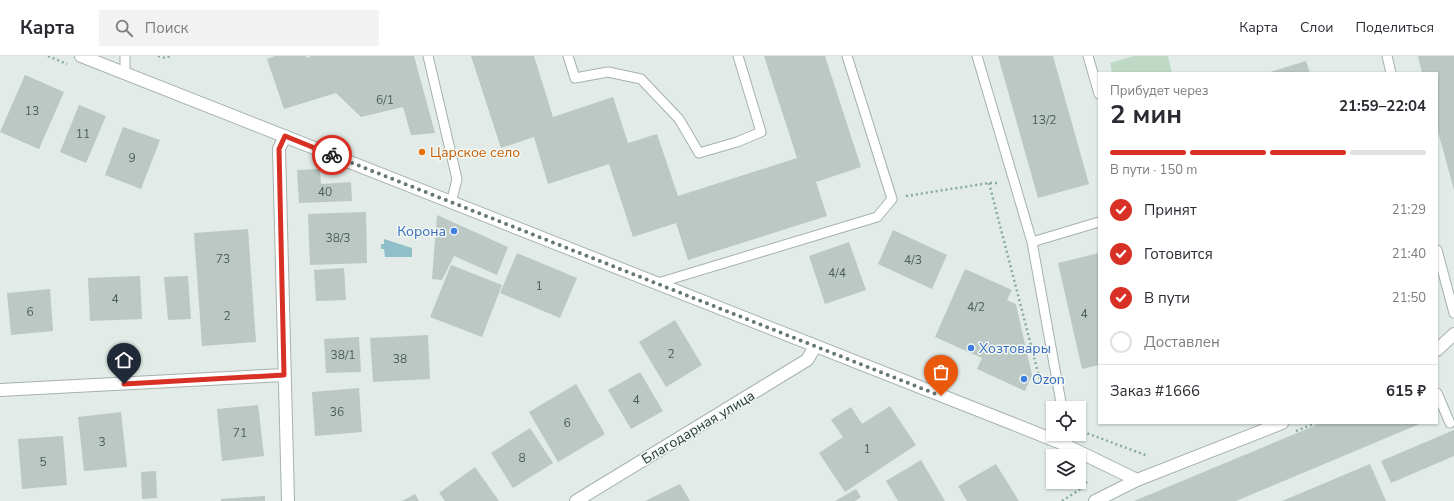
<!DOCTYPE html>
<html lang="ru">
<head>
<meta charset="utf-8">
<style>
	body { margin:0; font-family:"Nunito Sans",sans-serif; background:#f2f2f3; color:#2b2b33; height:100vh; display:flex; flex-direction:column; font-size:15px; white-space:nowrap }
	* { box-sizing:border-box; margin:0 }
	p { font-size:13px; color:#7c7c81 }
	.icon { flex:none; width:22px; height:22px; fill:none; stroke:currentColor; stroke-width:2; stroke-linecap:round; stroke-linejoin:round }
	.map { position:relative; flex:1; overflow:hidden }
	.details { position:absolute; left:1098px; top:16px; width:340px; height:352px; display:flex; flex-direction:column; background:#fff; border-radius:0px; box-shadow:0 1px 3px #0004 }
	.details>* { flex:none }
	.tools { position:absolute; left:1046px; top:345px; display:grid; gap:8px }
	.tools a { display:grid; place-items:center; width:40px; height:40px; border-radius:0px; background:#fff; box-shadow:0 1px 3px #0004; font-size:20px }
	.pin { position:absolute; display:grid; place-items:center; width:34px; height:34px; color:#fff; margin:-41px -17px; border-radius:50% 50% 50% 0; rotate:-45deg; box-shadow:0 0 4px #0007 }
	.pin .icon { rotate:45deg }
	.courier { position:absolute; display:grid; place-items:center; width:40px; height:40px; margin:-20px; border:3px solid #d93025; border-radius:50%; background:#fff; color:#222; box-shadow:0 1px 5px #0007 }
	.summary em { font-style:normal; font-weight:700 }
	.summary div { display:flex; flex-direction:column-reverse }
	.summary { display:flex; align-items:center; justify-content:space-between; height:68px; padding:0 12px }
	h1 { font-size:26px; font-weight:700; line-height:30px }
	.bar { display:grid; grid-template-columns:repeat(4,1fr); gap:6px 4px; align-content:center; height:48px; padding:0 12px }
	.bar i { height:5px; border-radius:3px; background:#e1e1e2 }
	.bar .selected { background:#d93025 }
	.bar p { grid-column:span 4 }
	.line { display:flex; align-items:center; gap:10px; padding:0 12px; border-top:1px solid #e1e1e2 }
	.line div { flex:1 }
	ol { padding:0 12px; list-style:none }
	li { display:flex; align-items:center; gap:12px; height:44px }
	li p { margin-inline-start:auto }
	li .icon { padding:4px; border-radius:50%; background:#d93025; color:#fff; stroke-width:4 }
	li:last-child { color:#7c7c81 }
	li i { width:22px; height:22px; border:2px solid #e1e1e2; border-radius:50% }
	header { display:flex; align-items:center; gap:24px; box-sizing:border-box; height:56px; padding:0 20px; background:#fff; border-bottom:1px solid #e1e1e2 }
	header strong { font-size:19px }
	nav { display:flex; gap:22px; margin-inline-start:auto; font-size:14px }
	.search { width:280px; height:36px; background:#f2f2f3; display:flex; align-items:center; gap:10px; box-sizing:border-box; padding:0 14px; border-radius:0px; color:#7c7c81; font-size:15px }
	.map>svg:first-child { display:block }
</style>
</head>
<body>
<header>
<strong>Карта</strong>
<div class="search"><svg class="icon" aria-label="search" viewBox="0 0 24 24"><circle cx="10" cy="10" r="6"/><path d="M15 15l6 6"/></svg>Поиск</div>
<nav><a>Карта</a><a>Слои</a><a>Поделиться</a></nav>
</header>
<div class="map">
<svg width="1454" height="445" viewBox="0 0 1454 445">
	<rect width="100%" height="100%" fill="#e2ebe7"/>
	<path fill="#bedac6" d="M 1134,0 L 1168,0 L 1172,17 L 1112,17 L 1110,7 Z"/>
	<path fill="#90bfca" d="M 384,183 L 412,192 L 412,201 L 385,201 L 384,193 L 381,193 L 381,188 L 384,188 Z"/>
	<path fill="#bbc8c3" d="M 275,0 L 306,0 L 307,2 L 311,0 L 414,0 L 435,77 L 411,79 L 403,51 L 361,61 L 336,37 L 284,53 L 267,3 Z
		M 471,0 L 534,0 L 553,61 L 613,41 L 628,87 L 657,78 L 678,140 L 797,102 L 764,0 L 825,0 L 861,111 L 816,126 L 827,160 L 688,204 L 676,167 L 633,181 L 609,108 L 548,128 L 534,81 L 501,92 Z
		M 998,0 L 1053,0 L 1089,128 L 1038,142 Z
		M 1418,0 L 1454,0 L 1454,134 L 1437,72 L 1437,17 L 1422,17 Z
		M 1306,5 L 1310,17 L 1267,17 Z
		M 25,19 L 64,36 L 39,93 L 0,76 Z
		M 79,49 L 106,60 L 86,107 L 60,96 Z
		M 123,71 L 160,84 L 141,133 L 105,119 Z
		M 320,113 L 321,128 L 351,126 L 352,145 L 299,147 L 297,114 Z
		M 366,156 L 367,207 L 310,209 L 308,158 Z
		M 437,159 L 508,191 L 497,219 L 454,200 L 442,224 L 432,223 Z
		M 248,173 L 256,286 L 202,290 L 194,177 Z
		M 893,174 L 947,199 L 932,233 L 878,208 Z
		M 849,186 L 866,234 L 825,248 L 809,200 Z
		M 517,197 L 577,222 L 560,262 L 500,237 Z
		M 1099,197 L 1099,309 L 1082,313 L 1058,207 Z
		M 451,209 L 502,229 L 482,281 L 430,261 Z
		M 344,212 L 346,244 L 316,245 L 314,214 Z
		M 965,213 L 1012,234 L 1007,244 L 1016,248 L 1032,319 L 1025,335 L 977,313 L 982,302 L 935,281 Z
		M 140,220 L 142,263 L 90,265 L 88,222 Z
		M 188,220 L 191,263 L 168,264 L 164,221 Z
		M 50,233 L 53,275 L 11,279 L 7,237 Z
		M 675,264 L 702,309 L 666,331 L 639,286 Z
		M 428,279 L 430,323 L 373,326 L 370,282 Z
		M 359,281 L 361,316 L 326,317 L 324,283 Z
		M 640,316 L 663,355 L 631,373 L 608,334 Z
		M 576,328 L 605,378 L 558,406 L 529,356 Z
		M 359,332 L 362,376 L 315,380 L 312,336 Z
		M 258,349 L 264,400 L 222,405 L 217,353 Z
		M 890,350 L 916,389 L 845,436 L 819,397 L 843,381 L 831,364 L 851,351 L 862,368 Z
		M 121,356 L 127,411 L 84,415 L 78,361 Z
		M 1321,367 L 1422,367 L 1236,445 L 1134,445 Z
		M 530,372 L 553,407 L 513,432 L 491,397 Z
		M 1454,374 L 1454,400 L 1391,427 L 1381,405 Z
		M 63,380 L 67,429 L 22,433 L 18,383 Z
		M 921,404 L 945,445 L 898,445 L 886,425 Z
		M 996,408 L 1019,445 L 967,445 L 958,430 Z
		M 1370,408 L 1386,445 L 1282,445 Z
		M 475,411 L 499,445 L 445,445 L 439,437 Z
		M 156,415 L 157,442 L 142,443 L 141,416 Z
		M 680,428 L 690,445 L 645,445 Z
		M 856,433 L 861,441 L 855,445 L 835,445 Z
		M 415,438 L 419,445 L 402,445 Z
		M 265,440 L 265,445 L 221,445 L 221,443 Z"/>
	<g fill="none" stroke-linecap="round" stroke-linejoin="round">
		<defs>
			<path id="service" d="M 428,0 L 457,123 L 451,147
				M 568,0 L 575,22 L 608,16 L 641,23 L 679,63 L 699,97 L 737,86 L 761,76 L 738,0
				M 977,0 L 1032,186 L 1062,352
				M 1088,0 L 1099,38
				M 1387,0 L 1391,17
				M 125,17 L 125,0
				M 1032,186 L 1099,166
				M 1437,194 L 1454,257
				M 658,227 L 877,161 L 892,143 L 847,0
				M 1437,337 L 1450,367"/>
			<path id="minor" d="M 81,0 L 1011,367 L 1061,387 L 1137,424
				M 285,80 L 279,93 L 288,445
				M 1437,294 L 1454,278
				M 0,334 L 284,319
				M 576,445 L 807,304 L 815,291
				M 1095,445 L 1137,424 L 1282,367"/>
		</defs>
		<use href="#service" stroke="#a5b2ae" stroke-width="11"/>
		<use href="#minor" stroke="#a5b2ae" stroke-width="14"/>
		<path stroke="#86aba1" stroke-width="2.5" stroke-dasharray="2 3" stroke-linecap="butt" d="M 48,0 L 67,8
			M 158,0 L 165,2 L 171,0
			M 989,127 L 1041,328
			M 906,140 L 989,127 L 1000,127
			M 1079,367 L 1081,375 L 1148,400
			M 1296,375 L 1316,367
			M 1062,445 L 1079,434 L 1086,427 L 1083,416"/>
		<use href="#service" stroke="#fff" stroke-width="9"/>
		<use href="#minor" stroke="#fff" stroke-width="12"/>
	</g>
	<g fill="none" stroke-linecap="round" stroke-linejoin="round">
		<path stroke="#667873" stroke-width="4" stroke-dasharray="0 7.2" d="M 332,99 L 941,340"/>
		<path stroke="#d93025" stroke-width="5" d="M 124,328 L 284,319 L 279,93 L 285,80 L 332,99"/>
	</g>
	<circle fill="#e8710a" stroke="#f3f8f5" stroke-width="1.5" cx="422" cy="96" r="4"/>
	<g fill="#3f7fe0" stroke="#f3f8f5" stroke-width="1.5">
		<circle cx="454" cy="175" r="4"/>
		<circle cx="971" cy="292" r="4"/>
		<circle cx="1024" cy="323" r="4"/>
	</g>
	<g text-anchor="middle" stroke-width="3" stroke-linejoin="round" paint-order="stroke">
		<g font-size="12" fill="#4a5e58">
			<text x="385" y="48">6/1</text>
			<text x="32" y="59">13</text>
			<text x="1044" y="68">13/2</text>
			<text x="83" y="82">11</text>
			<text x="132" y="106">9</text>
			<text x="325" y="140">40</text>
			<text x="338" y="186">38/3</text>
			<text x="223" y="207">73</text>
			<text x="913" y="208">4/3</text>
			<text x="837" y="221">4/4</text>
			<text x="539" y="234">1</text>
			<text x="115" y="247">4</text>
			<text x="976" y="255">4/2</text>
			<text x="30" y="260">6</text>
			<text x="1084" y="262">4</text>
			<text x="227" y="264">2</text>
			<text x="671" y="302">2</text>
			<text x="343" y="303">38/1</text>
			<text x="400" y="307">38</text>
			<text x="636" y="348">4</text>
			<text x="337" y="360">36</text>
			<text x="567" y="371">6</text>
			<text x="240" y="381">71</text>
			<text x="102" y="390">3</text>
			<text x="867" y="397">1</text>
			<text x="522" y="406">8</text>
			<text x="43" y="410">5</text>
		</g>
		<g font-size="14" fill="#c56008" stroke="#f3f8f5" text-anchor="start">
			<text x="430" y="101">Царское село</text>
		</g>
		<g font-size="14" fill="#366cbe" stroke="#f3f8f5" text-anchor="start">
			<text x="446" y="180" text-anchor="end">Корона</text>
			<text x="979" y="297">Хозтовары</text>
			<text x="1032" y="328">Ozon</text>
		</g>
		<g font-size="14" fill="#243a35" stroke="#f3f8f5">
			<text transform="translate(698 371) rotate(-31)" y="5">Благодарная улица</text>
		</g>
	</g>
</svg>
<div class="tools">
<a><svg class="icon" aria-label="locate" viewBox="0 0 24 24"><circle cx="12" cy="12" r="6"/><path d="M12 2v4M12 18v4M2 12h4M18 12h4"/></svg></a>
<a><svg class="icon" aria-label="layers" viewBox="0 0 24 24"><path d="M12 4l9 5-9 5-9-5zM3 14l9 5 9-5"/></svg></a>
</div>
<div class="pin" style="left:941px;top:340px;background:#ea580c"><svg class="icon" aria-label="bag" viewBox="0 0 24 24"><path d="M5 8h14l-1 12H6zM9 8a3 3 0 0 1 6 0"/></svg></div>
<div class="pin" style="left:124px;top:328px;background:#1f2937"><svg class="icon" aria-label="home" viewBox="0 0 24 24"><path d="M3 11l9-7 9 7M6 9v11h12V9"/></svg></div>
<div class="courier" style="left:332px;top:99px"><svg class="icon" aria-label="bike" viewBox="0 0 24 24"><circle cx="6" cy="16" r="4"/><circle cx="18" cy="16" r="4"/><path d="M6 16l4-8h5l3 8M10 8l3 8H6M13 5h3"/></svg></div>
<section class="details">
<div class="summary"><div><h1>2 мин</h1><p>Прибудет через</p></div><em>21:59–22:04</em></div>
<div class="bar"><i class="selected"></i><i class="selected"></i><i class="selected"></i><i></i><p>В пути · 150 m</p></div>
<ol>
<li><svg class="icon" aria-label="check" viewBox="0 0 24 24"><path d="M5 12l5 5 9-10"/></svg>Принят<p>21:29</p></li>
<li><svg class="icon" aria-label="check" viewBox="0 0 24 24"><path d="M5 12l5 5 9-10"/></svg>Готовится<p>21:40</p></li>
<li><svg class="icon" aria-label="check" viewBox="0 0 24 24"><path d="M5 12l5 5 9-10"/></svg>В пути<p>21:50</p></li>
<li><i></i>Доставлен</li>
</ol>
<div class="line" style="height:52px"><div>Заказ #1666</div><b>615 ₽</b></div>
</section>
</div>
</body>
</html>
